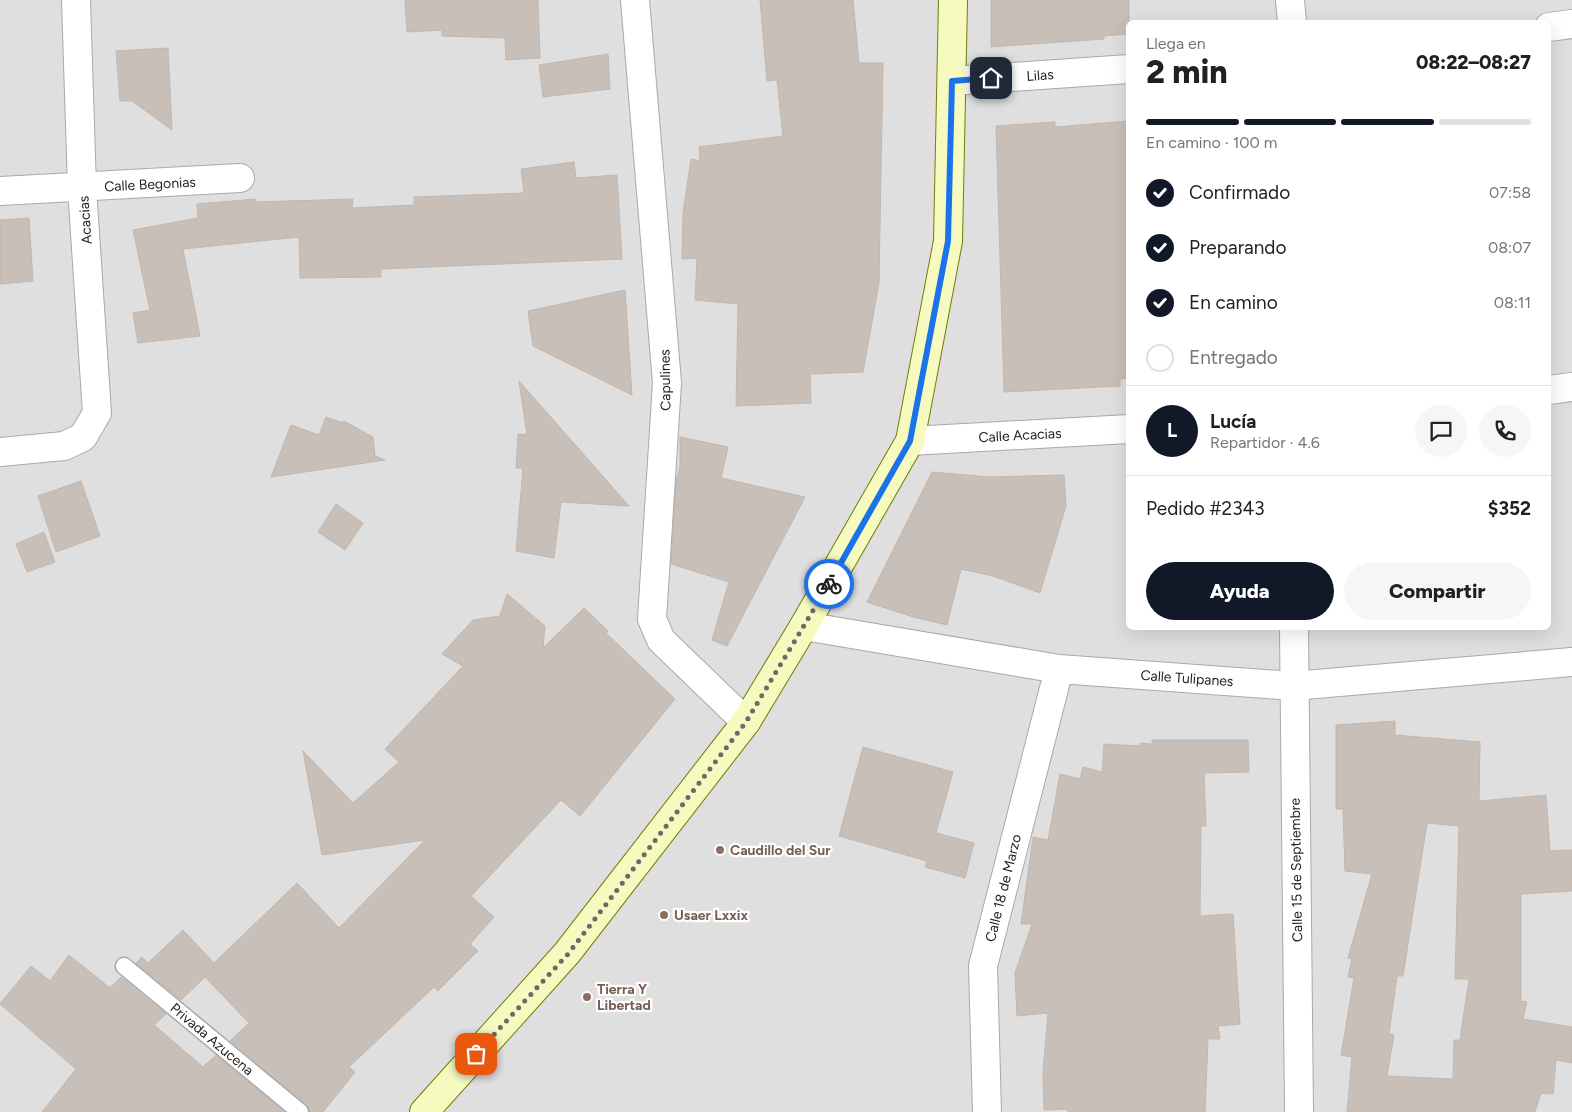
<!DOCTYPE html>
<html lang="es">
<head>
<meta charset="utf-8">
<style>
	body { margin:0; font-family:Figtree,sans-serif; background:#f6f6f6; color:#202124; height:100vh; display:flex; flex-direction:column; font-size:19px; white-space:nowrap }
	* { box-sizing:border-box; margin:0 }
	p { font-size:16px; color:#757577 }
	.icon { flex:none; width:28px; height:28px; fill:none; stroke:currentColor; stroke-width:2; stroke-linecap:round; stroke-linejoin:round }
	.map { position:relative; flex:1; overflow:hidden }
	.sheet { position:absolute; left:1126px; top:20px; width:425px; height:610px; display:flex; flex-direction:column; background:#fff; border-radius:8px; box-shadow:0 5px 20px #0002 }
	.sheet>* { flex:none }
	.pin { position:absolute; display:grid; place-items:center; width:42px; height:42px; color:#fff; margin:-21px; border-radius:10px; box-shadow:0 2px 8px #0006 }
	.courier { position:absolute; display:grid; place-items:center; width:50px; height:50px; margin:-25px; border:4px solid #1a73e8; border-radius:50%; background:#fff; color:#222; box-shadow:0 1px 6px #0007 }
	.head em { font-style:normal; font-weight:800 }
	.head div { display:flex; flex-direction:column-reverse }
	.head { display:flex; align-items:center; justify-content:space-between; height:85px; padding:0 20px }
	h1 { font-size:32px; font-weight:800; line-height:38px }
	.bar { display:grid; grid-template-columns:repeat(4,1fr); gap:8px 5px; align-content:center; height:60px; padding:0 20px }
	.bar i { height:6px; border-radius:4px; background:#e0e0e0 }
	.bar .selected { background:#111827 }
	.bar p { grid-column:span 4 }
	.line { display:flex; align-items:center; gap:12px; padding:0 20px; border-top:1px solid #e0e0e0 }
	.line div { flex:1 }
	.round { display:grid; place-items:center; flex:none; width:52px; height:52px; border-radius:26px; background:#f6f6f6 }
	ol { padding:0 20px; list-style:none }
	li { display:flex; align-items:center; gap:15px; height:55px }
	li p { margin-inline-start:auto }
	li .icon { padding:5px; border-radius:50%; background:#111827; color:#fff; stroke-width:4 }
	li:last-child { color:#757577 }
	li i { width:28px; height:28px; border:2px solid #e0e0e0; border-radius:50% }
	.button { display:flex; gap:10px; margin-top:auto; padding:10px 20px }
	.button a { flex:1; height:58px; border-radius:30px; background:#111827; color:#fff; font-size:20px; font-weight:800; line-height:58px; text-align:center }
	.button a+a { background:#f6f6f6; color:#202124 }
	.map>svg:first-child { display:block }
</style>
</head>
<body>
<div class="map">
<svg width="1572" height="1112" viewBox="0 0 1572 1112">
	<rect width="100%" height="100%" fill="#f2efe9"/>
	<path fill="#e0dfdf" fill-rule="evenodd" d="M 0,0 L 1572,0 L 1572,1112 L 0,1112 ZM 1129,22 L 1549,22 L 1549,628 L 1129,628 Z"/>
	<path fill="#c7bfb8" stroke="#c4b6ab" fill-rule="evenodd" d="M 405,0 L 538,0 L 540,58 L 506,60 L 505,38 L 442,36 L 442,30 L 407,32 Z
		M 760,0 L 853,0 L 859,63 L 883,63 L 879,283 L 863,372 L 810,374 L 811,403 L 736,406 L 738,304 L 695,300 L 697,258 L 682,259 L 683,213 L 691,159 L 700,161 L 699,147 L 783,136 L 777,80 L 767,81 Z
		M 991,0 L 1129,0 L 1129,34 L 1104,36 L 1104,39 L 991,47 Z
		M 168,48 L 172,130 L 132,101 L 120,101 L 116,51 Z
		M 608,54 L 610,89 L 543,97 L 539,65 Z
		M 1129,121 L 1129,378 L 1120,379 L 1120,386 L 1004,392 L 996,126 L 1055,122 L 1055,127 Z
		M 574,162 L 576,178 L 617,175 L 622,259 L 381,269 L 381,277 L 300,278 L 299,237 L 183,249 L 200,336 L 138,343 L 133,313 L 150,310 L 133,230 L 198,218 L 197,204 L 256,199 L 256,202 L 353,199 L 352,208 L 414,205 L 414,197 L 524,193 L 521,169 Z
		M 29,218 L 33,281 L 0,284 L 0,220 Z
		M 625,290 L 632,395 L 533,346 L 528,311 Z
		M 519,381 L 629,506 L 561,502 L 554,558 L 516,551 L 523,468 L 516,468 L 518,434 L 527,435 Z
		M 326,417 L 343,423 L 344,421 L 373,437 L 375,456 L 385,460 L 271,477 L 291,425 L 319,435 Z
		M 680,437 L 728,447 L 721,478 L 805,497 L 727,646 L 712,640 L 729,582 L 671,564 L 676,481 L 680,467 Z
		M 932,472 L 989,477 L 1064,475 L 1066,506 L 1040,593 L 993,576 L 961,569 L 947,625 L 913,617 L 867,602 Z
		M 81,481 L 100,536 L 56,552 L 38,496 Z
		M 336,504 L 363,523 L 345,550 L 318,532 Z
		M 44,532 L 55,562 L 27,572 L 16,544 Z
		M 507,594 L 545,626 L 543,648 L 584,608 L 608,631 L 606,633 L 675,699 L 580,816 L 561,800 L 471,896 L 494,917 L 470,944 L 478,951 L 438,991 L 434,987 L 349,1067 L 355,1072 L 323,1112 L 310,1112 L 306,1104 L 230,1041 L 249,1023 L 205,977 L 181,1000 L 136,963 L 142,957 L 148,963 L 183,930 L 214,963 L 297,883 L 339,928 L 425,840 L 322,855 L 303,751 L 353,803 L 399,762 L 385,749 L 463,666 L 442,654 L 473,620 L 500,616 Z
		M 1395,721 L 1395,735 L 1480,742 L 1479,801 L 1546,795 L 1550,851 L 1572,850 L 1572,891 L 1521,894 L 1521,1001 L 1527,1002 L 1523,1019 L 1572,1027 L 1572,1063 L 1556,1060 L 1553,1094 L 1541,1093 L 1535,1112 L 1347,1112 L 1352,1057 L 1341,1055 L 1354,978 L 1348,977 L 1352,959 L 1348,958 L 1372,874 L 1345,871 L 1343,809 L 1336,809 L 1336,725 ZM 1427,823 L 1459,826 L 1455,979 L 1469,979 L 1460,1040 L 1454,1040 L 1453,1079 L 1387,1076 L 1394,1035 L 1389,1034 L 1397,976 L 1403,976 Z
		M 1152,740 L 1248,740 L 1249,772 L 1204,773 L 1206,826 L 1201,826 L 1200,916 L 1233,914 L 1240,1024 L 1218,1026 L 1220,1039 L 1208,1039 L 1205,1112 L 1068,1112 L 1068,1109 L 1044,1110 L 1043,1072 L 1048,1013 L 1017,1016 L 1015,973 L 1032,924 L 1021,924 L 1033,837 L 1048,840 L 1060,774 L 1080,779 L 1083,767 L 1102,772 L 1104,744 L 1140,746 L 1140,743 L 1152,744 Z
		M 863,747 L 953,772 L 936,833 L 974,843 L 965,878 L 925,867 L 927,861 L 839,836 Z
		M 69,955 L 110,988 L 121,977 L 166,1014 L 154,1025 L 203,1067 L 216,1055 L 284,1112 L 42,1112 L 76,1069 L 0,1004 L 31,966 L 50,981 Z"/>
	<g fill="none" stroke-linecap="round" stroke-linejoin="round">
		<defs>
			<path id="lane" d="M 124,966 L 300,1112"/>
			<path id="street" d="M 635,0 L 667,383 L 652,619 L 661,640 L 746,722
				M 1290,0 L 1292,22
				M 1549,27 L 1572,24
				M 952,81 L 1129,69
				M 0,191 L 240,178
				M 1549,390 L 1572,387
				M 910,441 L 1129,429
				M 0,452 L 64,446 L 83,437 L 97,413 L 82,188 L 76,0
				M 804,626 L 1059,669 L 1293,686 L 1572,662
				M 1294,628 L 1299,1112
				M 987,1112 L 983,966 L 1059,669"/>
			<path id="secondary" d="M 424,1112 L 567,953 L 746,722 L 804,626 L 910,441 L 948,241 L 953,0"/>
		</defs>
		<use href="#lane" stroke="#a9a9a9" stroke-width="19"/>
		<use href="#street" stroke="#a9a9a9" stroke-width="30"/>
		<use href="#secondary" stroke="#707d05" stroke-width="30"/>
		<use href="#lane" stroke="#fff" stroke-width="16"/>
		<use href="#street" stroke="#fff" stroke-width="28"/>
		<use href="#secondary" stroke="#f7fabf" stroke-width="28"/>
	</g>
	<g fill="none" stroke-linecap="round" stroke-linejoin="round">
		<path stroke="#6b6a68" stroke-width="5" stroke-dasharray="0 9" d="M 476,1054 L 568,954 L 746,722 L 829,584"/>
		<path stroke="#1a73e8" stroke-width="6" d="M 829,584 L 910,441 L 948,241 L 952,81 L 991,78"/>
	</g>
	<g fill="#8d6e63" stroke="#fff" stroke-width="2">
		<circle cx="720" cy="850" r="5"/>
		<circle cx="664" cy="915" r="5"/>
		<circle cx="587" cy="997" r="5"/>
	</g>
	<g text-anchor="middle" stroke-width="4.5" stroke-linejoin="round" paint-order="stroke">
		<g font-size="14" fill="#222" stroke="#fff">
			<text transform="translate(1040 75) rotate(-4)" y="5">Lilas</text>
			<text transform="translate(150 184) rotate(-3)" y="5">Calle Begonias</text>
			<text transform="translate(85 220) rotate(-94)" y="5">Acacias</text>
			<text transform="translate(665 380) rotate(-91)" y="5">Capulines</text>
			<text transform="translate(1020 435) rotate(-3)" y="5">Calle Acacias</text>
			<text transform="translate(1187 678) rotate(4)" y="5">Calle Tulipanes</text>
			<text transform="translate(1296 870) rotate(-91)" y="5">Calle 15 de Septiembre</text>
			<text transform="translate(1003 888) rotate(-76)" y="5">Calle 18 de Marzo</text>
			<text transform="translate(212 1039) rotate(40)" y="5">Privada Azucena</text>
		</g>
		<g font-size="14" font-weight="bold" fill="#785e54" stroke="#fff" text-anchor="start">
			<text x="730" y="855">Caudillo del Sur</text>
			<text x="674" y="920">Usaer Lxxix</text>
			<text x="597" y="994">Tierra Y<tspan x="597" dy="16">Libertad</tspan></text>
		</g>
	</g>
</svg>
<div class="pin" style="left:476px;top:1054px;background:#ea580c"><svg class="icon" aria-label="bag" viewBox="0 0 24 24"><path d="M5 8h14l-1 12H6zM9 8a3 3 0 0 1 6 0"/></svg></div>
<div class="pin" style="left:991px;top:78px;background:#1f2937"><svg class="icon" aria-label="home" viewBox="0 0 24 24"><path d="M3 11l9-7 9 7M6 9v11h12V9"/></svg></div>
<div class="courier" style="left:829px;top:584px"><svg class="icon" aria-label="bike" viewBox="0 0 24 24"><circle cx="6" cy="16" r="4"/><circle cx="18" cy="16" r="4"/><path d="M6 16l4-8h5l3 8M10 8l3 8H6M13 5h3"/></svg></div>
<section class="sheet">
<div class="head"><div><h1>2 min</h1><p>Llega en</p></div><em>08:22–08:27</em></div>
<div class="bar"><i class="selected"></i><i class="selected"></i><i class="selected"></i><i></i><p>En camino · 100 m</p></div>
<ol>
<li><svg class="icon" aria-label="check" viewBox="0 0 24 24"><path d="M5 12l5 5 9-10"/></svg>Confirmado<p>07:58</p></li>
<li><svg class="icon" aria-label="check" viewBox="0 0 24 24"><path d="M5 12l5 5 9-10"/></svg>Preparando<p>08:07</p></li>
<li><svg class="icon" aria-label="check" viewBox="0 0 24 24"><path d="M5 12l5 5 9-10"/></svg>En camino<p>08:11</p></li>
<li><i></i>Entregado</li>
</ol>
<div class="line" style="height:90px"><b class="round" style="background:#111827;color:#fff">L</b><div><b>Lucía</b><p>Repartidor · 4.6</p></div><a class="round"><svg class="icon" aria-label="chat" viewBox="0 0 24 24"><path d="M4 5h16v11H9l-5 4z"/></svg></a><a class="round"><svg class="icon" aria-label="phone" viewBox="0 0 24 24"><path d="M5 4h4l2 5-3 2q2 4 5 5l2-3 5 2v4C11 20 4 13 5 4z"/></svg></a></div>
<div class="line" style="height:65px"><div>Pedido #2343</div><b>$352</b></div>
<div class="button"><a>Ayuda</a><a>Compartir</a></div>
</section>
</div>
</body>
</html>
